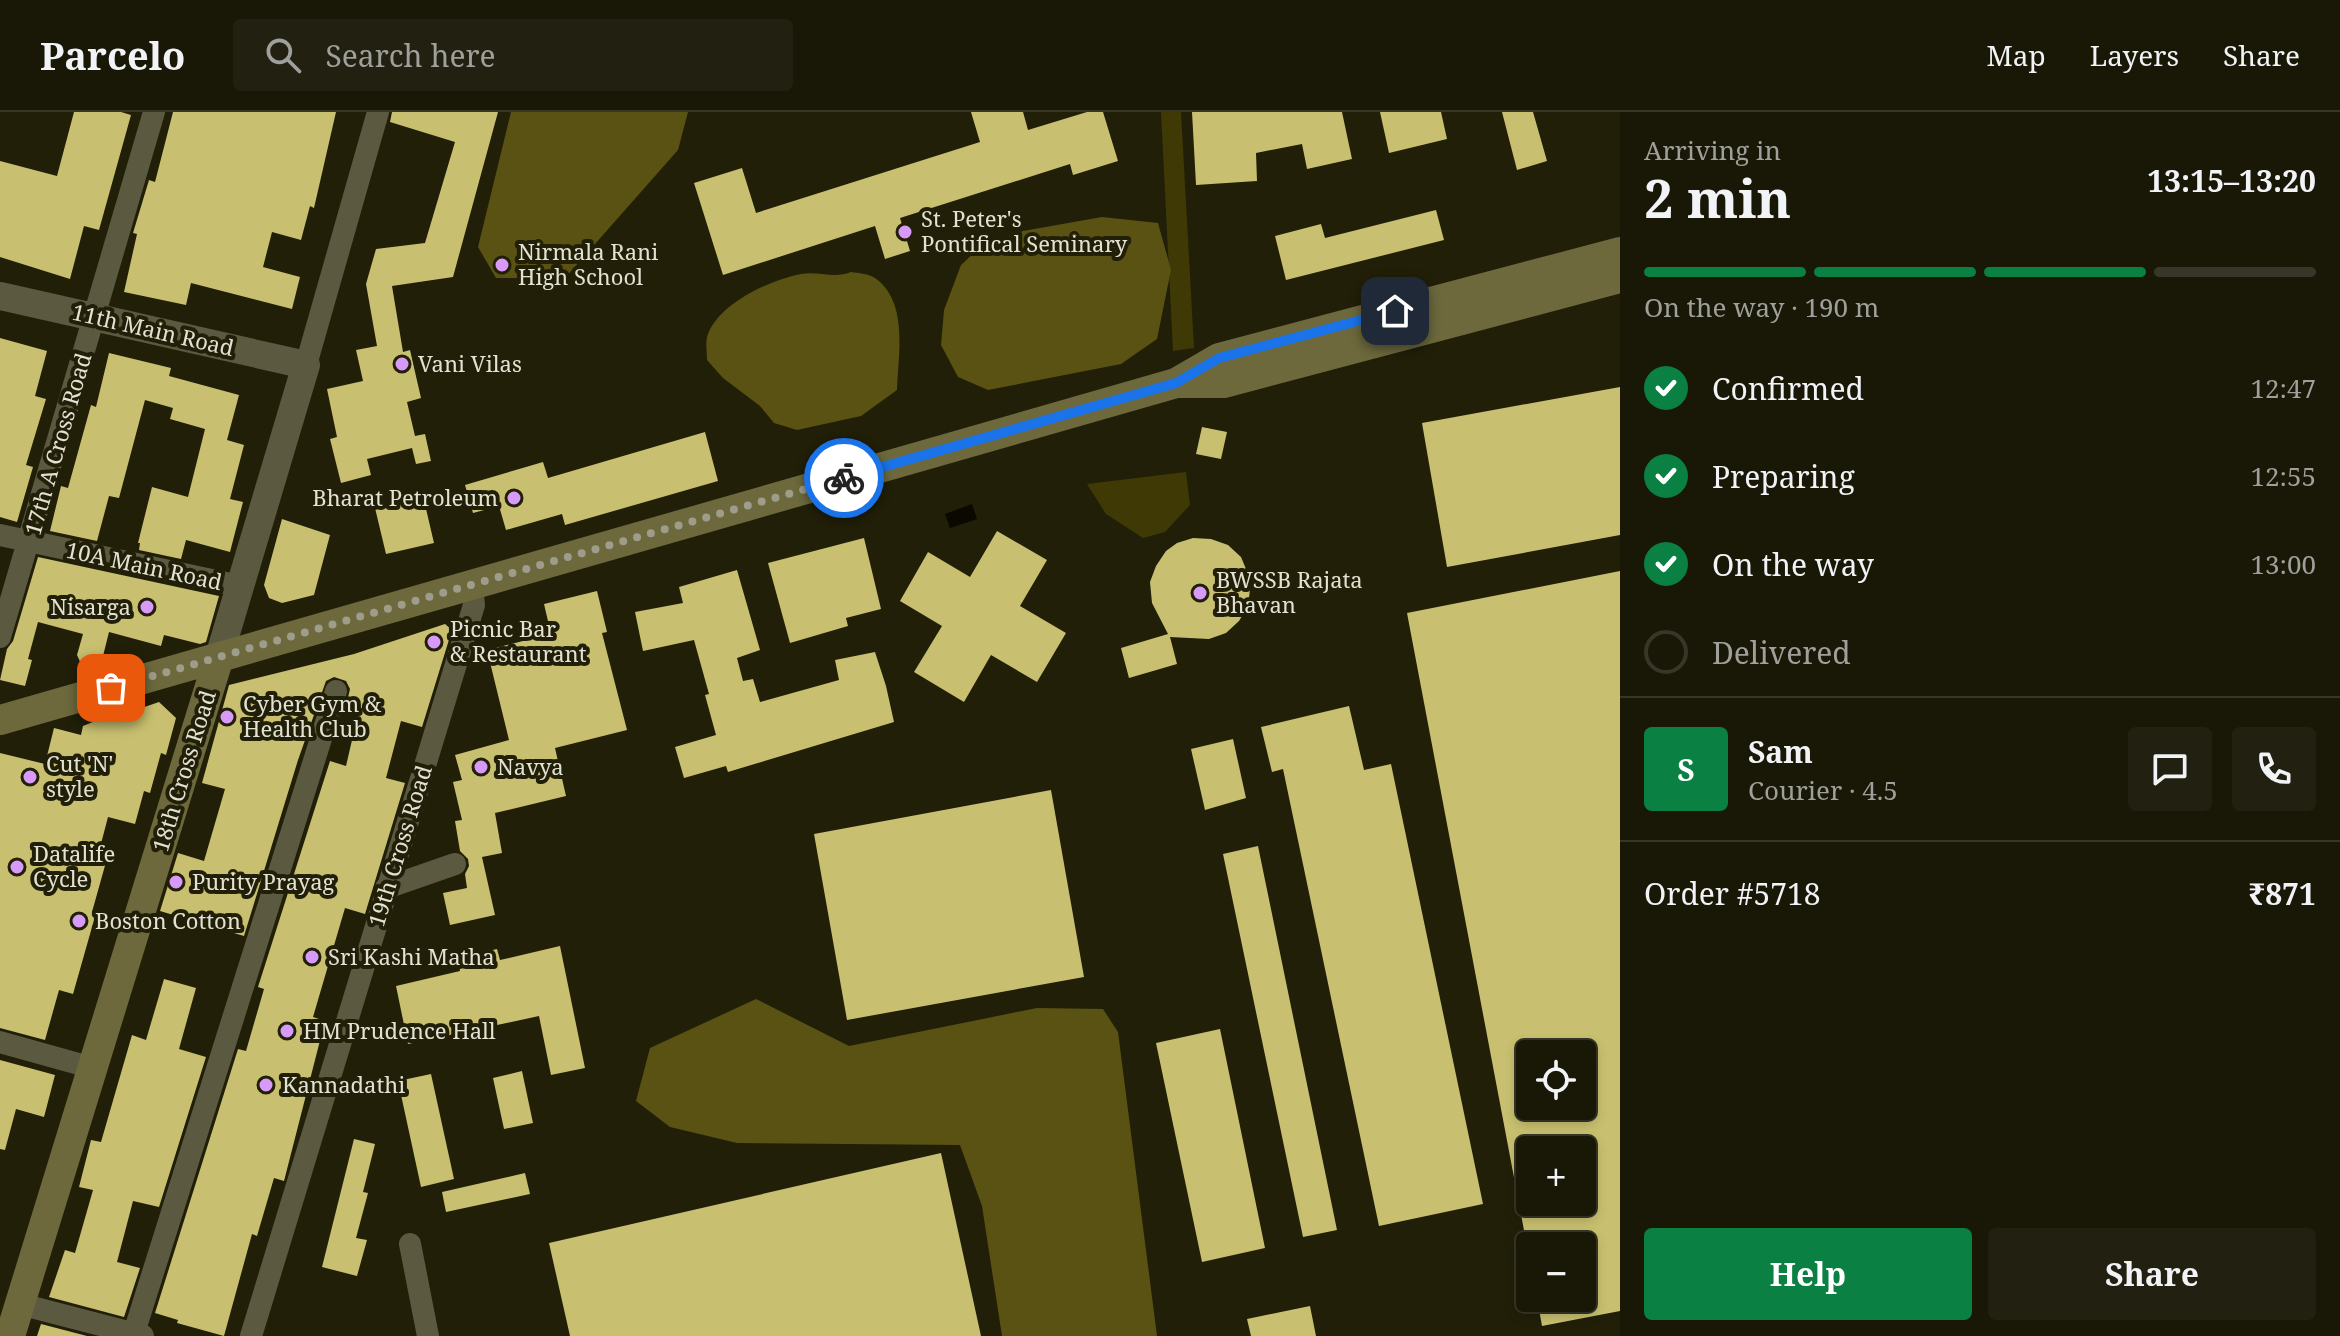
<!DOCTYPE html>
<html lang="en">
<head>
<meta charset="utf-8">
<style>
	body { margin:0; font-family:"Noto Serif",serif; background:#222010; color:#f1f3f6; height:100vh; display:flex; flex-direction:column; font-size:30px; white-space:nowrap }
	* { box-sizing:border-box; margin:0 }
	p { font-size:26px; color:#9f9f9b }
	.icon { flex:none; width:44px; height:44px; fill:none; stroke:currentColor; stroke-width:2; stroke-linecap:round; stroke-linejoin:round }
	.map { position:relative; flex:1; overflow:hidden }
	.details { display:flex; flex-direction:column; background:#191706; width:720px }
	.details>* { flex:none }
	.fabs { position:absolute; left:1516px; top:928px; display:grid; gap:16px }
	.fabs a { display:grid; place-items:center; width:80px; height:80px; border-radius:8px; background:#191706; box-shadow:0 4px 12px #0003,0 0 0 2px #373628; font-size:40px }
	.pin { position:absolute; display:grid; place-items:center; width:68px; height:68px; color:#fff; margin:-34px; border-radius:16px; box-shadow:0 4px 12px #0006 }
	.courier { position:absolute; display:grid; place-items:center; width:80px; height:80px; margin:-40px; border:6px solid #1a73e8; border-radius:50%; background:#fff; color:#222; box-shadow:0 2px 10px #0007 }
	.overview em { font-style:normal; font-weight:700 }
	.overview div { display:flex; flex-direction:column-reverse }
	.overview { display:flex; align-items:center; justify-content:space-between; height:136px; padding:0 24px }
	h1 { font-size:52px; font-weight:700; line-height:60px }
	.bar { display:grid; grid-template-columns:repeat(4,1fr); gap:12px 8px; align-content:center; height:96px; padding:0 24px }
	.bar i { height:10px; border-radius:6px; background:#373628 }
	.bar .current { background:#0b8043 }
	.bar p { grid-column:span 4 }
	.line { display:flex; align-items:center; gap:20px; padding:0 24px; border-top:2px solid #373628 }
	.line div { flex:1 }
	.round { display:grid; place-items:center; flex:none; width:84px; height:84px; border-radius:8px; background:#222010 }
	ol { padding:0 24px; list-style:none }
	li { display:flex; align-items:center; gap:24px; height:88px }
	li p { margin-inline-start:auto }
	li .icon { padding:8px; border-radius:50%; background:#0b8043; color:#fff; stroke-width:4 }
	li:last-child { color:#9f9f9b }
	li i { width:44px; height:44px; border:4px solid #373628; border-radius:50% }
	.cta { display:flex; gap:16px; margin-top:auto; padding:16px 24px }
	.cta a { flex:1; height:92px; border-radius:8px; background:#0b8043; color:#fff; font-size:32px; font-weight:700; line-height:92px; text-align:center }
	.cta a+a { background:#222010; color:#f1f3f6 }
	header { display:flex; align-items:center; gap:48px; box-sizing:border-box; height:112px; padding:0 40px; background:#191706; border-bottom:2px solid #373628 }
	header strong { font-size:38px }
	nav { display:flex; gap:44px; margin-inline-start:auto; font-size:28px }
	.search { width:560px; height:72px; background:#222010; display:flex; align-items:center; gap:20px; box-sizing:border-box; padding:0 28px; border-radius:8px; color:#9f9f9b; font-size:30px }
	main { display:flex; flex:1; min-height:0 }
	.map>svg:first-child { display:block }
</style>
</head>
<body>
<header>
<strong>Parcelo</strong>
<div class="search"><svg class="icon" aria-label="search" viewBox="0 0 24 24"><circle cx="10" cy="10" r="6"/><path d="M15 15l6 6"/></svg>Search here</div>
<nav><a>Map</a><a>Layers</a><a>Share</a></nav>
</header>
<main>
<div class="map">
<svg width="1620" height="1224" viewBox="0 0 1620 1224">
	<rect width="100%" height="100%" fill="#211f08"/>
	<path fill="#3f3905" d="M 1161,0 L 1181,0 L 1194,236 L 1173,239 Z
		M 1186,360 L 1190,393 L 1165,420 L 1143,426 L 1106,402 L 1087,372 Z"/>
	<path fill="#595213" d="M 511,0 L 688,0 L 678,38 L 565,166 L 496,166 L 478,135 Z
		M 1102,105 L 1158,111 L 1171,158 L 1157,227 L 1121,252 L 988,278 L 958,265 L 941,233 L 944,198 L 961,153 L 977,138 L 1023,119 Z
		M 851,160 C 859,161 869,162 875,166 C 909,190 898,243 897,278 L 861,304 L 797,318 L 774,311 L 760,294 L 723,266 L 707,248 C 707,240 705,229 708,222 C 720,191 770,168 801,162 C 819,159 834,167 851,160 Z
		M 756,887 L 849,934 L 1037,896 L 1103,897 L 1118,920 L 1157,1224 L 1002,1224 L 982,1094 L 960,1033 L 737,1031 L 670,1015 L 636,989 L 650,936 Z"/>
	<path fill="#0b0800" d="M 972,392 L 977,407 L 950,416 L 945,402 Z"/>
	<path fill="#c8c070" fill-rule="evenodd" d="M 74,0 L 121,0 L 131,3 L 99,118 L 84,114 L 70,167 L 0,145 L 0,49 L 57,64 Z
		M 173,0 L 336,0 L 314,96 L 310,94 L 301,128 L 272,120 L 263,155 L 300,165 L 292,197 L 191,171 L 186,193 L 124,180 L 137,122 L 133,121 L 149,68 L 155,70 Z
		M 392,0 L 498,0 L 453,165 L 392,174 L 403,240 L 410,238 L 421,286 L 407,290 L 415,324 L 425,322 L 431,349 L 416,352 L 412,336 L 367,347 L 371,363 L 341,371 L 330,327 L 337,325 L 327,277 L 363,269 L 356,238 L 377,234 L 366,172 L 376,137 L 425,131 L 455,30 L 390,10 Z
		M 971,0 L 1023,0 L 1028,18 L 1087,0 L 1103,0 L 1118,49 L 1073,63 L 1070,52 L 900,106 L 910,139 L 885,147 L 875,114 L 723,163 L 694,71 L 742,56 L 756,101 L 980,30 Z
		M 1192,0 L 1342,0 L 1352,47 L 1307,57 L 1302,32 L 1256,41 L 1257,69 L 1196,73 Z
		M 1380,0 L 1441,0 L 1447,27 L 1389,41 Z
		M 1502,0 L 1533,0 L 1547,49 L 1517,58 Z
		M 1436,98 L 1444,128 L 1286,168 L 1275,124 L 1321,112 L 1325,126 Z
		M 0,226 L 47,239 L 35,284 L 46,287 L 26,353 L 33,355 L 17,410 L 0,405 Z
		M 109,241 L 171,256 L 169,264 L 239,283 L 227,328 L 244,333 L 230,387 L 243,390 L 230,440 L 186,428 L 181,447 L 139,438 L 140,431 L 138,431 L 152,375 L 188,385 L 205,317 L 170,307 L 173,296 L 145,288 L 119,386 L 109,384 L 97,429 L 50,419 L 61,374 L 68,376 L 91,293 L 96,295 Z
		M 1620,275 L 1620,423 L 1447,455 L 1422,311 Z
		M 1202,315 L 1227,320 L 1221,347 L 1196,342 Z
		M 705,320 L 718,369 L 565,413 L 562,402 L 506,418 L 499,394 L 473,401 L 465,373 L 543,350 L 548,366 Z
		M 423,384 L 434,431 L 386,442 L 375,396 Z
		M 282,407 L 330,423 L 314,483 L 282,491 L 269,486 L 264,473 Z
		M 997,419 L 1047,448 L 1020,494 L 1066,521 L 1037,570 L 991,543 L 964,590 L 914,560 L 942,514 L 900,489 L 928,440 L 970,465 Z
		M 864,426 L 881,497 L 846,506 L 848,514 L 790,531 L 768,451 Z
		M 1193,426 L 1211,427 L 1228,433 L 1241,445 L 1251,469 L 1248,494 L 1239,509 L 1226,521 L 1209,527 L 1170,525 L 1177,552 L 1129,566 L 1121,536 L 1168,522 L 1152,491 L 1150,470 L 1156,454 L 1166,439 L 1177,431 Z
		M 38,445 L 219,484 L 206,530 L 200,532 L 164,523 L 161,534 L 109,520 L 101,552 L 83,556 L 77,543 L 83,522 L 38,510 L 28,547 L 32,548 L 25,574 L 0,568 L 7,537 L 13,529 Z
		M 737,458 L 760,538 L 737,546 L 743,569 L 753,567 L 760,590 L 839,568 L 835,548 L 875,540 L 886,574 L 894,610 L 728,660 L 726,654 L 684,666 L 675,635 L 716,623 L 705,583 L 709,582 L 694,528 L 643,539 L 635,500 L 683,491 L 679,475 Z
		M 1620,459 L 1620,1199 L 1542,1214 L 1537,1186 L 1582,1186 L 1582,1134 L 1527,1134 L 1407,501 ZM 1530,942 L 1582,942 L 1582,994 L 1530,994 ZM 1530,1038 L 1582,1038 L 1582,1090 L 1530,1090 Z
		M 597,479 L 607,520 L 602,521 L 627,618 L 555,636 L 566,684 L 495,701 L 502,741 L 482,745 L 495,803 L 450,813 L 443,781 L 467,776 L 465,762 L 469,754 L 468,747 L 460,739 L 455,709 L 462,708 L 453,670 L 462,668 L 455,643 L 509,628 L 487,538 L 551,522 L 544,492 Z
		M 445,512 L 452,518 L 422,615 L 401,609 L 386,666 L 405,671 L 365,802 L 345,796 L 313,905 L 325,909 L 284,1069 L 274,1066 L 257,1124 L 252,1122 L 224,1224 L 177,1211 L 178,1208 L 155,1201 L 238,937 L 246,939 L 264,877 L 258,875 L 330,649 L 346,654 L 359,598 L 346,594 L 350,577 L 346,569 L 334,565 L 326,569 L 298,648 L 244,824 L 160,799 L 178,741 L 204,749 L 225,677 L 202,671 L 229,573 L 354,542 Z
		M 159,590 L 176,606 L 166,643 L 161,641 L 150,681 L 144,679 L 135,712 L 108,705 L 97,747 L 106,750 L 92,800 L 96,801 L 73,882 L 59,878 L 45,928 L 0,916 L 0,641 L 45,652 L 54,616 L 81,623 L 83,614 L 122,598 L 121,603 Z
		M 1349,594 L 1364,658 L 1391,652 L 1483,1092 L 1379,1114 L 1283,657 L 1272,660 L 1261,615 Z
		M 1233,627 L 1246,686 L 1205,698 L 1191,637 Z
		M 1051,678 L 1084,865 L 847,908 L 814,722 Z
		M 1258,734 L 1337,1118 L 1303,1125 L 1223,742 Z
		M 560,834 L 585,956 L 551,963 L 539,904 L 408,932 L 396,874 L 460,859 L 458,846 L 497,837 L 500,848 Z
		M 164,867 L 196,876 L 179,937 L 206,945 L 159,1095 L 133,1089 L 117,1150 L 140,1156 L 124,1205 L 49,1185 L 65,1138 L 75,1141 L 93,1078 L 79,1075 L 91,1028 L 101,1030 L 132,923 L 146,928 Z
		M 1220,917 L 1265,1136 L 1202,1150 L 1156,931 Z
		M 0,948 L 55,963 L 44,1005 L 16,997 L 5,1038 L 0,1037 Z
		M 522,959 L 533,1011 L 504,1017 L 493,966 Z
		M 431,962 L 454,1067 L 421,1075 L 398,969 Z
		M 354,1027 L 375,1032 L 363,1080 L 368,1081 L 356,1126 L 367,1128 L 357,1164 L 322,1155 Z
		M 941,1041 L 981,1224 L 570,1224 L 549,1131 Z
		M 525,1061 L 530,1082 L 446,1100 L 442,1080 Z
		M 1310,1194 L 1316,1224 L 1251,1224 L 1247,1207 Z
		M 41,1212 L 87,1224 L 37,1224 Z"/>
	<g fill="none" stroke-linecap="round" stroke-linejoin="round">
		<path stroke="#5b5940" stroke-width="22" d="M 306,253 L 378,0
			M 0,423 L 240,474
			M 0,525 L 154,0
			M 386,776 L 455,752
			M 0,930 L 93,956
			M 410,1132 L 428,1224
			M 20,1192 L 143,1224
			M 133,1224 L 336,579
			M 251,1224 L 474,493 L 472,473"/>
		<path stroke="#5b5940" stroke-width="28" d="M 0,184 L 306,253 L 219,545"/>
		<path stroke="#6d693d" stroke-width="30" d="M 1176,271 L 1224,271 L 1620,166
			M 0,608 L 1176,271 L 1219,246 L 1620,140
			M 10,1224 L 219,545"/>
	</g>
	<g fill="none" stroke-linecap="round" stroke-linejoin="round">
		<path stroke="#9e9d8b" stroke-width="8" stroke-dasharray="0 14.4" d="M 111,576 L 844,366"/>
		<path stroke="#1a73e8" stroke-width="10" d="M 844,366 L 1176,271 L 1219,246 L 1395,199"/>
	</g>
	<g fill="#d89af8" stroke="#211f08" stroke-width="3">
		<circle cx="905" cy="120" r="8"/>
		<circle cx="502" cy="153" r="8"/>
		<circle cx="402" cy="252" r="8"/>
		<circle cx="514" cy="386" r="8"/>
		<circle cx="1200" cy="481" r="8"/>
		<circle cx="147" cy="495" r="8"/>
		<circle cx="434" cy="530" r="8"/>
		<circle cx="227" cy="605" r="8"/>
		<circle cx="481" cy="655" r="8"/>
		<circle cx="30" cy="665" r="8"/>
		<circle cx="17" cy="755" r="8"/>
		<circle cx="176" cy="770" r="8"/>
		<circle cx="79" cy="809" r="8"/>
		<circle cx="312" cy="845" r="8"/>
		<circle cx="287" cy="919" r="8"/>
		<circle cx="266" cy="973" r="8"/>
	</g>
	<g text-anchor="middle" stroke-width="8" stroke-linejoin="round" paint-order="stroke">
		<g font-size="22" fill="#e2e1d2" stroke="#211f08" text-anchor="start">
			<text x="921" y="115">St. Peter's<tspan x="921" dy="25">Pontifical Seminary</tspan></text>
			<text x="518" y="148">Nirmala Rani<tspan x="518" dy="25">High School</tspan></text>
			<text x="418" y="260">Vani Vilas</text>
			<text x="498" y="394" text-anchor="end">Bharat Petroleum</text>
			<text x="1216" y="476">BWSSB Rajata<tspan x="1216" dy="25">Bhavan</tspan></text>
			<text x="131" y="503" text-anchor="end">Nisarga</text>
			<text x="450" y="525">Picnic Bar<tspan x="450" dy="25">&amp; Restaurant</tspan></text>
			<text x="243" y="600">Cyber Gym &amp;<tspan x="243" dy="25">Health Club</tspan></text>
			<text x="46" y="660">Cut 'N'<tspan x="46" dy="25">style</tspan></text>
			<text x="497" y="663">Navya</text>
			<text x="33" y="750">Datalife<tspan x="33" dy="25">Cycle</tspan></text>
			<text x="192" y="778">Purity Prayag</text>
			<text x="95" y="817">Boston Cotton</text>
			<text x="328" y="853">Sri Kashi Matha</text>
			<text x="303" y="927">HM Prudence Hall</text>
			<text x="282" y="981">Kannadathi</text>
		</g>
		<g font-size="22" fill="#e2e1d2" stroke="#211f08">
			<text transform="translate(153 218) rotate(13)" y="8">11th Main Road</text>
			<text transform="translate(58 332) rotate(-74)" y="8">17th A Cross Road</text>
			<text transform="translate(144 454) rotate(12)" y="8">10A Main Road</text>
			<text transform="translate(184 659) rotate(-73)" y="8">18th Cross Road</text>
			<text transform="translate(400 734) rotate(-73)" y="8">19th Cross Road</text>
		</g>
	</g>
</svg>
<div class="fabs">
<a><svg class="icon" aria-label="locate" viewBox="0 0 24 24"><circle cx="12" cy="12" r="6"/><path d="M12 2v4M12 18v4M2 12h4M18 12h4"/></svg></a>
<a>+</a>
<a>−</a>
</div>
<div class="pin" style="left:111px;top:576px;background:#ea580c"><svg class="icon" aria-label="bag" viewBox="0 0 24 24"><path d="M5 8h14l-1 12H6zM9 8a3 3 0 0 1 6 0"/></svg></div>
<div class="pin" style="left:1395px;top:199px;background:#1f2937"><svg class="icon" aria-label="home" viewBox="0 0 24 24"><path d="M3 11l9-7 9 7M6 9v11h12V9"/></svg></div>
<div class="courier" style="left:844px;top:366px"><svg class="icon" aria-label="bike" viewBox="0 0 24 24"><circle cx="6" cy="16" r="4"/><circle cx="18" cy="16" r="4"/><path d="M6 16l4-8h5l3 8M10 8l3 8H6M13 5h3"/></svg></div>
</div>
<section class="details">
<div class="overview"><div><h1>2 min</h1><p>Arriving in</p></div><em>13:15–13:20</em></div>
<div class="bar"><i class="current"></i><i class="current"></i><i class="current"></i><i></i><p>On the way · 190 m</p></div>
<ol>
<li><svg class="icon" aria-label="check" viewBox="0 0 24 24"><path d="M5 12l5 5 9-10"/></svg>Confirmed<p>12:47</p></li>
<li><svg class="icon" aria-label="check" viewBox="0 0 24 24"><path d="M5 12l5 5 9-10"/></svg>Preparing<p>12:55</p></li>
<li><svg class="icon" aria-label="check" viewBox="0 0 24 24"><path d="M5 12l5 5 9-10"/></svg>On the way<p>13:00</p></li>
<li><i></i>Delivered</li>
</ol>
<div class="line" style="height:144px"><b class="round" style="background:#0b8043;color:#fff">S</b><div><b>Sam</b><p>Courier · 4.5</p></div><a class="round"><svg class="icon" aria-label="chat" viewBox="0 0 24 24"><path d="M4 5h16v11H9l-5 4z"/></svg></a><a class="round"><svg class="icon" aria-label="phone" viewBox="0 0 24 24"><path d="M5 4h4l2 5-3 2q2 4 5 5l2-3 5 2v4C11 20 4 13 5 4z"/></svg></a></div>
<div class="line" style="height:104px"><div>Order #5718</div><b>₹871</b></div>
<div class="cta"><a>Help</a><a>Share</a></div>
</section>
</main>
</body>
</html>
